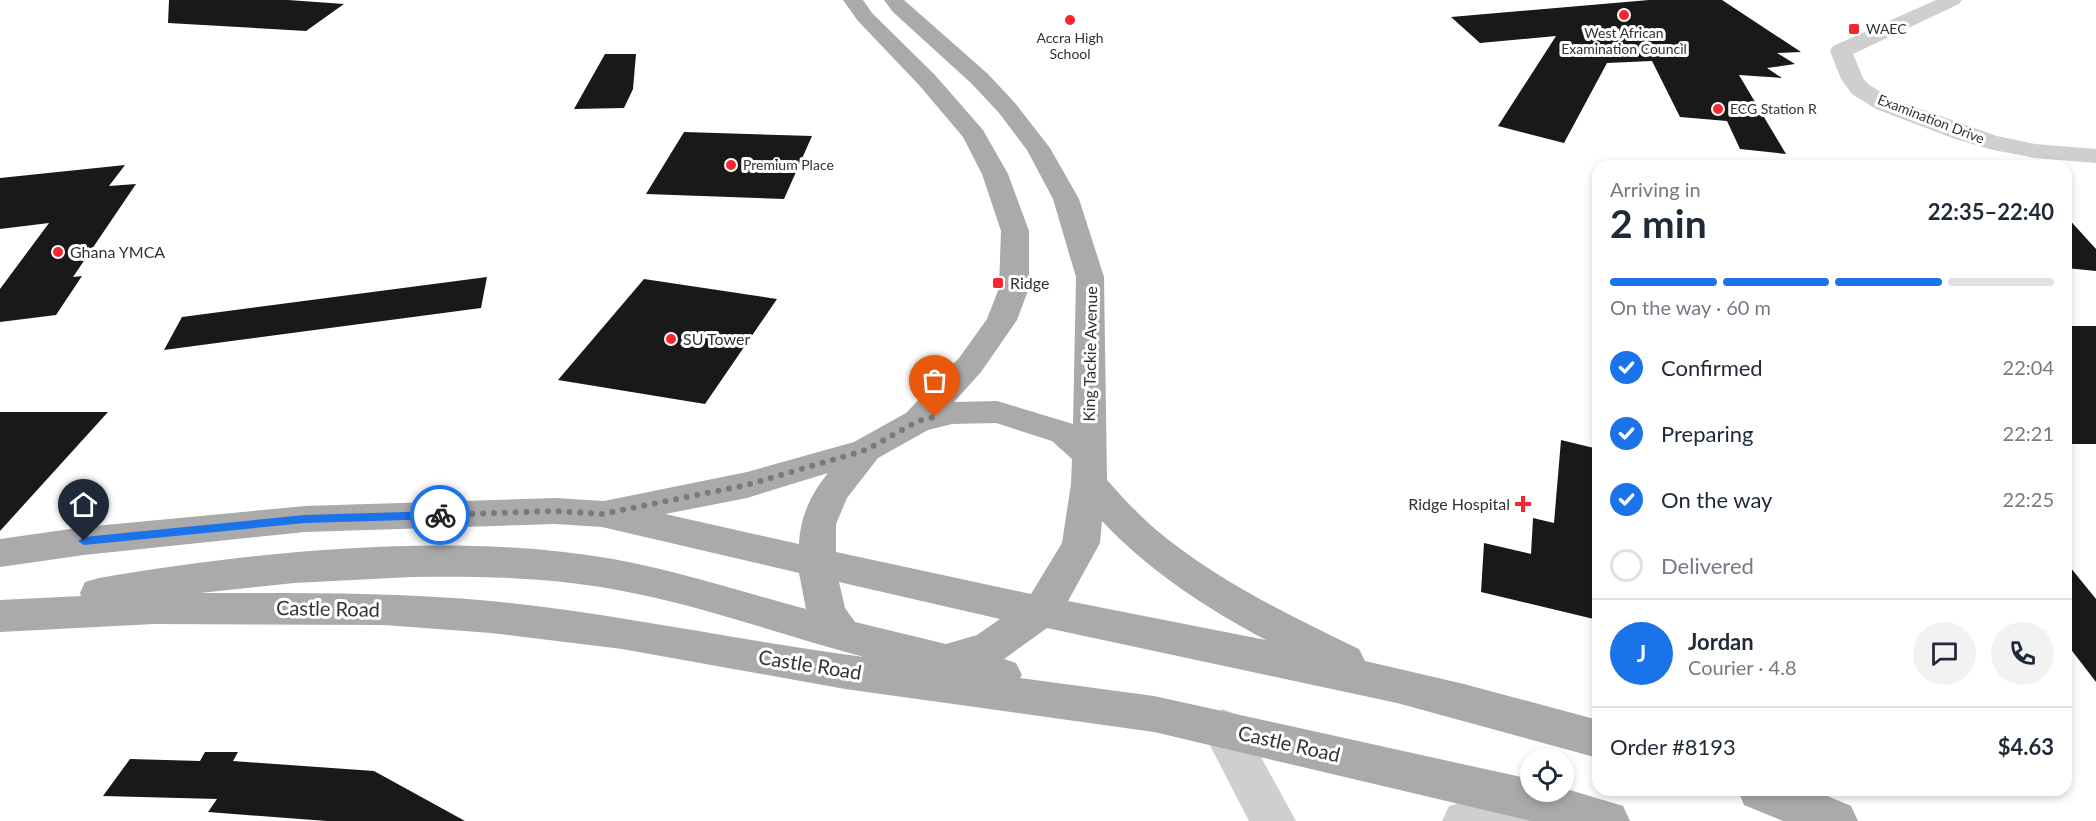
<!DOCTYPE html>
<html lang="en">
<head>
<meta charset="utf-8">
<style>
	body { margin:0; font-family:Lato,sans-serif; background:#f2f2f3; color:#1f2937; height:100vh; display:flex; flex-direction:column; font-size:22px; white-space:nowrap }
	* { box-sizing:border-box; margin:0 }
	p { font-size:20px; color:#747a83 }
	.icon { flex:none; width:33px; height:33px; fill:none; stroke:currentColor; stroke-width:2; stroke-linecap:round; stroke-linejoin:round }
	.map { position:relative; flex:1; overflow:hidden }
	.details { position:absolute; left:1592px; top:160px; width:480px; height:636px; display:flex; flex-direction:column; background:#fff; border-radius:18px; box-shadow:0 3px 9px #0003 }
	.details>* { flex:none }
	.buttons { position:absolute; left:1520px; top:748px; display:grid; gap:12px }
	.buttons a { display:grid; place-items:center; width:54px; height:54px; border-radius:50%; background:#fff; box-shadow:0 3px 9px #0003; font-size:30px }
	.pin { position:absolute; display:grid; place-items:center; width:51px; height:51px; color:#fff; margin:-62px -26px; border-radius:50% 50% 50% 0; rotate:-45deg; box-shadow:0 0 6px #0007 }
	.pin .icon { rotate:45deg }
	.courier { position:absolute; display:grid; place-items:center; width:60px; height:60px; margin:-30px; border:4px solid #1a73e8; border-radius:50%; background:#fff; color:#222; box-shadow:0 2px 8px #0007 }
	.overview em { font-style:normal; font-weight:700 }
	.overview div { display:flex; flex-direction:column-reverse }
	.overview { display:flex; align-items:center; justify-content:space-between; height:102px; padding:0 18px }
	h1 { font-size:39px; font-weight:700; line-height:45px }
	.bar { display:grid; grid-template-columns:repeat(4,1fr); gap:9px 6px; align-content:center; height:72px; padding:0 18px }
	.bar i { height:8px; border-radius:4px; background:#e0e1e3 }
	.bar .selected { background:#1a73e8 }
	.bar p { grid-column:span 4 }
	.line { display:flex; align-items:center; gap:15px; padding:0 18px; border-top:2px solid #e0e1e3 }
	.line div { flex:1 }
	.round { display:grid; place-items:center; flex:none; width:63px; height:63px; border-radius:32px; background:#f2f2f3 }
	ol { padding:0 18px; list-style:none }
	li { display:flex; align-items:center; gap:18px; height:66px }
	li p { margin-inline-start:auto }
	li .icon { padding:6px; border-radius:50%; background:#1a73e8; color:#fff; stroke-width:4 }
	li:last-child { color:#747a83 }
	li i { width:33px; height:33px; border:3px solid #e0e1e3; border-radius:50% }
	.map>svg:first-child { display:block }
</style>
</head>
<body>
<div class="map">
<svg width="2096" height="821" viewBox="0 0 2096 821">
	<rect width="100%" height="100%" fill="#fff"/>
	<path fill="#191919" d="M 169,0 L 288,0 L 344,4 L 306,31 L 168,23 Z
		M 1649,0 L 1722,0 L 1801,52 L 1777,53 L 1795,64 L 1767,68 L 1782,78 L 1739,75 L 1786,154 L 1740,149 L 1727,121 L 1680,117 L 1652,61 L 1607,63 L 1564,143 L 1498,126 L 1556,36 L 1480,43 L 1451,17 Z
		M 605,54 L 636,54 L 633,89 L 624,108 L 574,109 Z
		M 684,132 L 812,136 L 784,199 L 646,194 Z
		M 125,165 L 109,186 L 136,184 L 73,277 L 82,276 L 56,315 L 0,322 L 0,289 L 49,223 L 0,229 L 0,178 Z
		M 2066,216 L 2096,249 L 2096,271 L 2066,268 Z
		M 487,277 L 481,308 L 164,350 L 182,317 Z
		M 644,279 L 777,299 L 705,404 L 558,380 Z
		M 2066,326 L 2096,326 L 2096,444 L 2066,444 Z
		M 0,412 L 108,412 L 0,531 Z
		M 1561,440 L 1598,449 L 1598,620 L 1481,592 L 1484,543 L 1531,554 L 1533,518 L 1554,523 Z
		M 2066,562 L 2096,599 L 2096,682 L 2066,643 Z
		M 205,752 L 238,752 L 233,761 L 374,771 L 465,821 L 327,821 L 208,812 L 217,799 L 103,796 L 130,759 L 200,761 Z"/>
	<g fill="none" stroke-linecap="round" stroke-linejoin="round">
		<path fill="#cfcfcf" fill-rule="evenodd" d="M 1936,0 L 1962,0 L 1959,4 L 1853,54 L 1863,78 L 1868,84 L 1892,99 L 1997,136 L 2035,144 L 2096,149 L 2096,163 L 2035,158 L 1993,150 L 1955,139 L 1876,109 L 1852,94 L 1841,79 L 1830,51 L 1833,46 Z
			M 1223,709 L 1238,715 L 1296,821 L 1249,821 L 1201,728 L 1208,715 Z
			M 1530,783 L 1530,792 L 1557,792 L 1562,802 L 1555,817 L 1544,821 L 1442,821 L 1449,806 Z"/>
		<path fill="#aaa" fill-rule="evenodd" d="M 843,0 L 863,0 L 872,13 L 935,75 L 983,130 L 1008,174 L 1029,231 L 1029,288 L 1017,320 L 981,372 L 954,402 L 997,401 L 1073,424 L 1076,277 L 1053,199 L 1027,150 L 999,113 L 972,84 L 893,12 L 884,0 L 904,0 L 988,74 L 1015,103 L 1050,148 L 1079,199 L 1104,277 L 1107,480 C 1122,497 1138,514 1155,529 C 1216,580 1288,615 1359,649 L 1365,661 L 1464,684 L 1598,720 L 1598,758 L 1397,703 L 1047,628 L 1004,659 L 1016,663 L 1022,675 L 1020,678 L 1154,696 L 1530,779 L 1530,792 L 1563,792 L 1563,788 L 1623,806 L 1630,821 L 1531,821 L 1154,732 L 845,689 L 622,649 L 491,633 L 384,625 L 154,624 L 0,632 L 0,600 L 81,596 L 80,593 L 85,582 L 99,578 C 259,551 453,531 613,559 C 679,571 742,592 806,609 L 799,573 L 602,527 L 555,524 L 305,532 L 84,555 L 0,567 L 0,539 L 84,527 L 305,506 L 555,498 L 604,501 L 747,472 L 854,442 L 906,413 L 959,358 L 987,319 L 999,288 L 1001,231 L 982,174 L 963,137 L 919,85 L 858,21 ZM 996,423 L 1052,441 L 1072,459 L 1071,484 L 1062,543 L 1031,594 L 836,552 L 836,524 L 847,498 L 878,458 L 928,430 L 952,424 ZM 828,473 C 811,494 800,517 799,544 L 665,514 L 747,498 ZM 1102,521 C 1149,571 1206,608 1266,640 L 1068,601 L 1100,543 ZM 411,577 C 478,576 546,577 612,589 C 698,604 781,635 864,657 C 739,641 616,613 491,601 C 394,592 297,593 200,593 L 294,583 ZM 839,582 L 1000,619 L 977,635 L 946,644 L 855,622 L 845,608 Z
			M 1738,790 L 1813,790 L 1851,806 L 1858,821 L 1783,821 L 1744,805 Z"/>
	</g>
	<path fill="#1a73e8" d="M 440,511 L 445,515 L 440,519 L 305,523 L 84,545 L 78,541 L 84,537 L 305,515 Z"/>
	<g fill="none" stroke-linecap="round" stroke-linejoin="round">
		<path stroke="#7a7a7a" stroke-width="6" stroke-dasharray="0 10.8" d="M 440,515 L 555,511 L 602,514 L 747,485 L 866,450 L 918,421 L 935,417"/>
	</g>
	<g fill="#f6272f" stroke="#fff" stroke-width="2">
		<circle cx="1624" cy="15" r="6"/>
		<circle cx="1070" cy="20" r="6"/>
		<rect x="1848" y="23" width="12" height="12" rx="3"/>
		<circle cx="1718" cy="109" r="6"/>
		<circle cx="731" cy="165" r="6"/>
		<circle cx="58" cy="252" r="6"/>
		<rect x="992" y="277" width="12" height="12" rx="3"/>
		<circle cx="671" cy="339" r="6"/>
		<path d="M1520 495h6v6h6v6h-6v6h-6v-6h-6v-6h6z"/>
	</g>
	<g text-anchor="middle" stroke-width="6" stroke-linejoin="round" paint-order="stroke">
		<g font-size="14" fill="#323232" stroke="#fff" text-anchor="start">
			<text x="1866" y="34">WAEC</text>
			<text x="1624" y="38" text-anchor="middle">West African<tspan x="1624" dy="16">Examination Council</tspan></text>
			<text x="1070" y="43" text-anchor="middle">Accra High<tspan x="1070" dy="16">School</tspan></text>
			<text x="1730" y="114">ECG Station R</text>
			<text x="743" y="170">Premium Place</text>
		</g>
		<g font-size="14" fill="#323232" stroke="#fff">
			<text transform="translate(1931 119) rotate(21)" y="5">Examination Drive</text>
		</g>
		<g font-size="16" fill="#323232" stroke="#fff" text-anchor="start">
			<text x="70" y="258">Ghana YMCA</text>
			<text x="1010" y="289">Ridge</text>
			<text x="683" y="345">SU Tower</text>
			<text x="1510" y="510" text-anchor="end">Ridge Hospital</text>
		</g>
		<g font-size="16" fill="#323232" stroke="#fff">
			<text transform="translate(1090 354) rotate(-89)" y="6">King Tackie Avenue</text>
		</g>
		<g font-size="20" fill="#323232" stroke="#fff">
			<text transform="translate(328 609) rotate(1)" y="7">Castle Road</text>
			<text transform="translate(810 665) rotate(9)" y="7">Castle Road</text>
			<text transform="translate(1289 744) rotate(13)" y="7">Castle Road</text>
		</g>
	</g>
</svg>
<div class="buttons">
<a><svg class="icon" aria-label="locate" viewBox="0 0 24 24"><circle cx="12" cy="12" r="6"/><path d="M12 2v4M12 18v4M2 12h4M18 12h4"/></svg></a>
</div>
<div class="pin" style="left:935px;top:417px;background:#ea580c"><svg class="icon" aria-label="bag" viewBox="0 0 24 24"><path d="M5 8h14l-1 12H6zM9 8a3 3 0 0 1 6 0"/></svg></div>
<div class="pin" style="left:84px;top:541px;background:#1f2937"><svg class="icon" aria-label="home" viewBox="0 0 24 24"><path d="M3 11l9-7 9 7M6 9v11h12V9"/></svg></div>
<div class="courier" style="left:440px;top:515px"><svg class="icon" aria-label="bike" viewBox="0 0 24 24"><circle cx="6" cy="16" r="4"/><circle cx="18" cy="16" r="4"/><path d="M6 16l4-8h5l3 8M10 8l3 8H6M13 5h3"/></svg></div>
<section class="details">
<div class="overview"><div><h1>2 min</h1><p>Arriving in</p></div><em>22:35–22:40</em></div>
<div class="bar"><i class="selected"></i><i class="selected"></i><i class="selected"></i><i></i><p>On the way · 60 m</p></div>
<ol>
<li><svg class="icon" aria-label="check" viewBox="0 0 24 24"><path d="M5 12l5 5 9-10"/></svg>Confirmed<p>22:04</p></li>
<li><svg class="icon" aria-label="check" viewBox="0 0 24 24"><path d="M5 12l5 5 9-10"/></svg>Preparing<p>22:21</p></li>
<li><svg class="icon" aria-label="check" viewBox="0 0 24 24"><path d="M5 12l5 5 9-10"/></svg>On the way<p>22:25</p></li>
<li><i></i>Delivered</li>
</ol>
<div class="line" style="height:108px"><b class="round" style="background:#1a73e8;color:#fff">J</b><div><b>Jordan</b><p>Courier · 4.8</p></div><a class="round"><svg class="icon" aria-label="chat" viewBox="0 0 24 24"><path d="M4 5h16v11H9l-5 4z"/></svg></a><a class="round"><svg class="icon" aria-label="phone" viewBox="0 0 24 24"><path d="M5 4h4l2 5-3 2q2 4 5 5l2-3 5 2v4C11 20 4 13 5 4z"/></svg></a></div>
<div class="line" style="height:78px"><div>Order #8193</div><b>$4.63</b></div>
</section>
</div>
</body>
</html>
